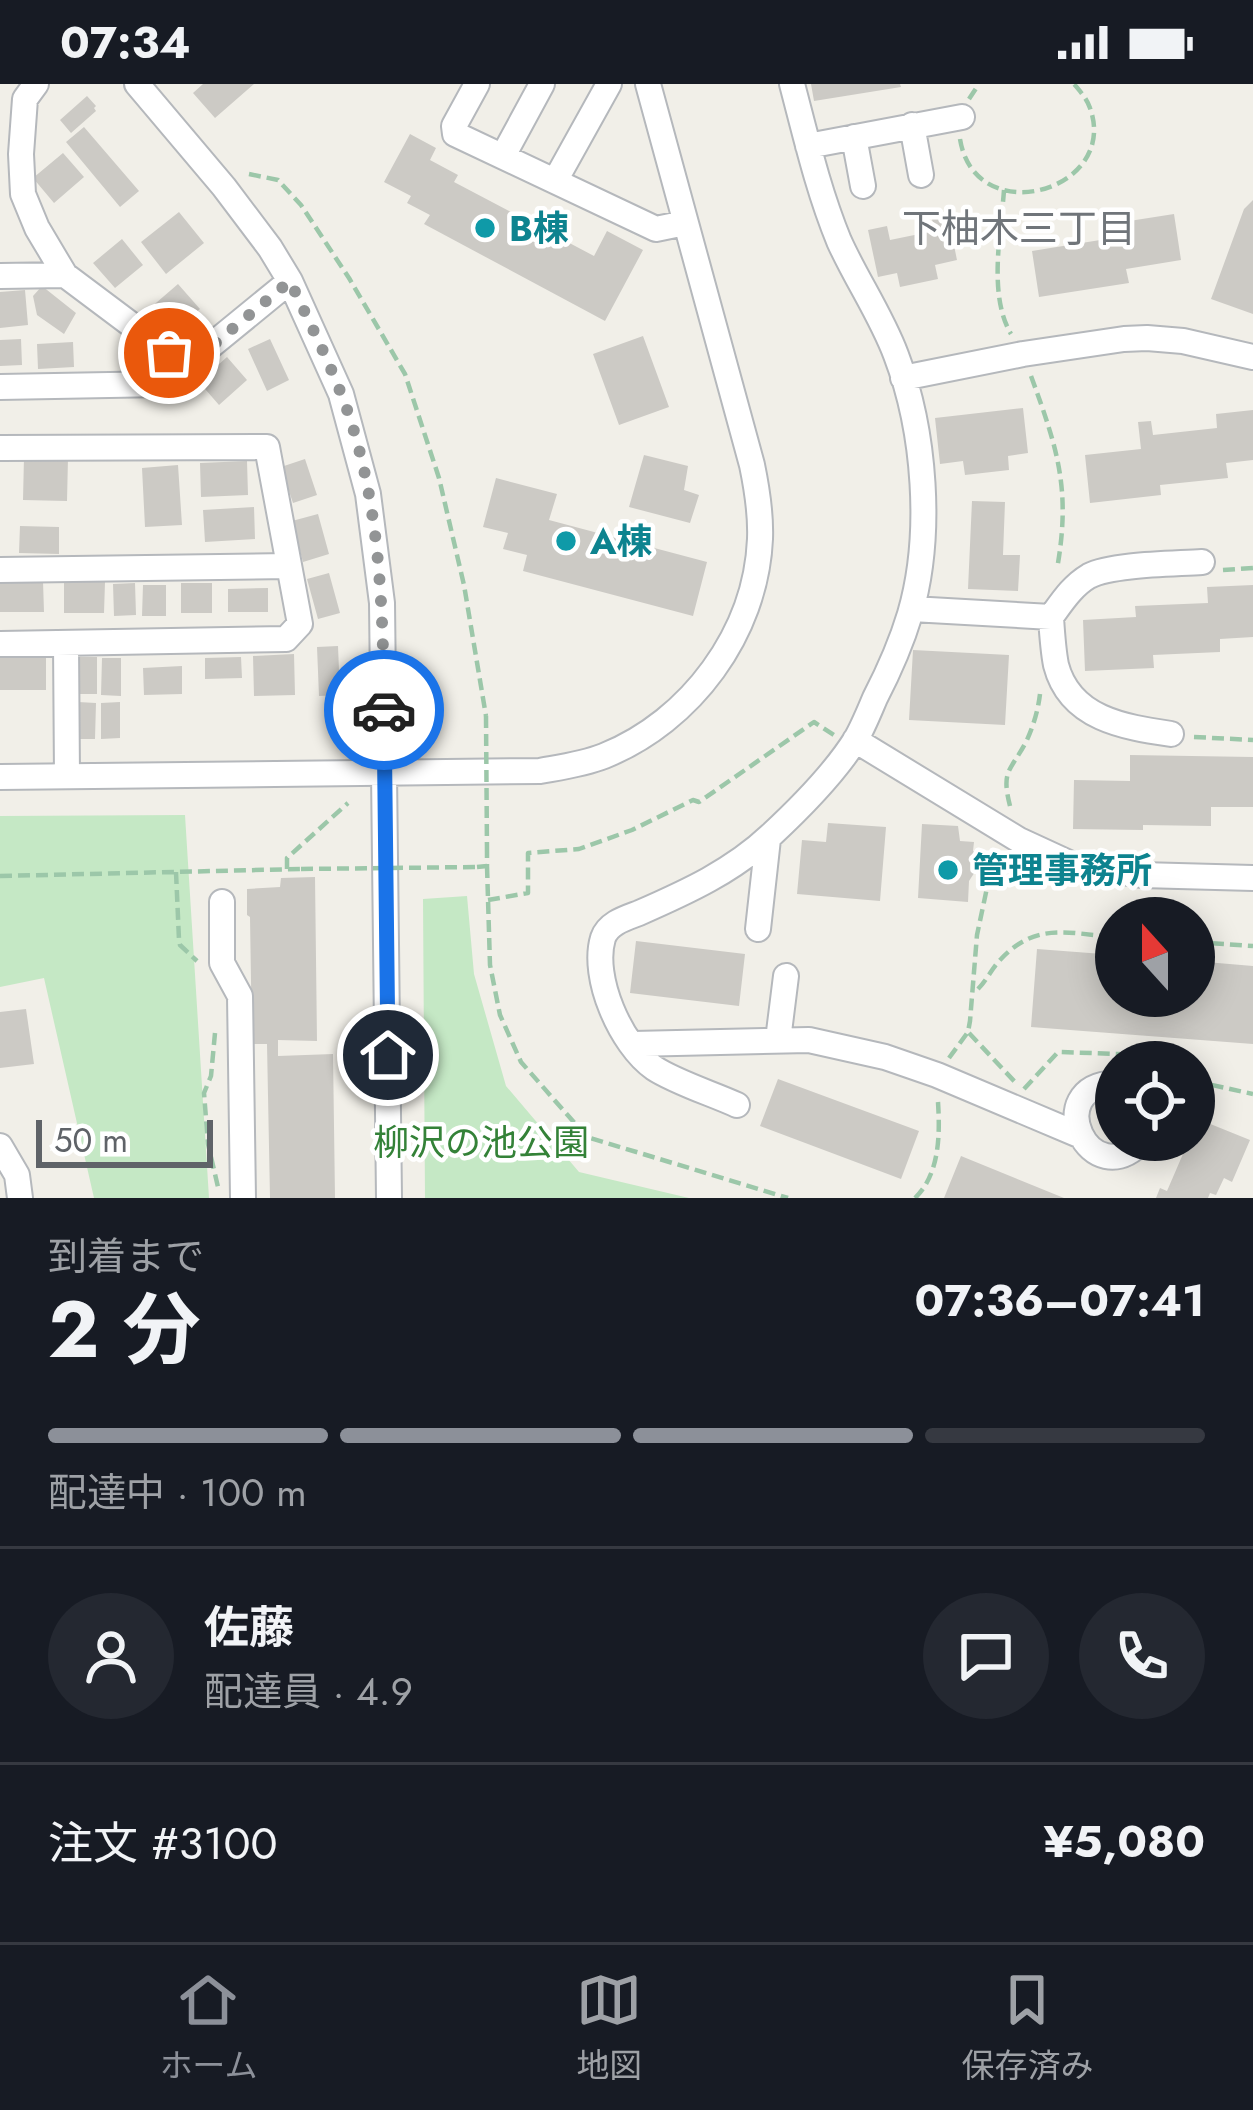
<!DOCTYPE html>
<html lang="ja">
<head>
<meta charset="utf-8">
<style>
	body { margin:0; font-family:Jost,"Noto Sans JP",sans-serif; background:#242831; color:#f1f3f6; height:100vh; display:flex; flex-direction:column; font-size:45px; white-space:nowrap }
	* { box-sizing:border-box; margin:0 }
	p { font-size:39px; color:#9ea1a6 }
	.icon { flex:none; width:66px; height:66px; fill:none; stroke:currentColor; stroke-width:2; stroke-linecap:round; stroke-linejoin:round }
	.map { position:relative; height:1114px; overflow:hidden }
	.side { display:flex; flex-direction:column; background:#171b24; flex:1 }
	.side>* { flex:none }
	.needle { width:78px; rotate:339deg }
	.fabs { position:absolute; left:1095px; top:813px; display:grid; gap:24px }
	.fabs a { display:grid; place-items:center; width:120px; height:120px; border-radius:50%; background:#171b24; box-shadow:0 6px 30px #0003; font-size:60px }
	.scale { position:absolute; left:36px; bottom:30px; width:177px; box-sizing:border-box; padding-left:12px; border:6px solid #5f6368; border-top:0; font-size:33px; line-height:42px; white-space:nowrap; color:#5f6368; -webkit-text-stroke:9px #fff; paint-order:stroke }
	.pin { position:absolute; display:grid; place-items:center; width:102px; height:102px; color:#fff; margin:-51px; border:6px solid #fff; border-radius:50%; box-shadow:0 3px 12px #0007 }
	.courier { position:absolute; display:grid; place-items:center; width:120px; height:120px; margin:-60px; border:9px solid #1a73e8; border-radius:50%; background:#fff; color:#222; box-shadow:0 3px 15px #0007 }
	.overview em { font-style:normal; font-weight:700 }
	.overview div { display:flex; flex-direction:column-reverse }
	.overview { display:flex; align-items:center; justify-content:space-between; height:204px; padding:0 48px }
	h1 { font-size:78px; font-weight:700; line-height:90px }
	.bar { display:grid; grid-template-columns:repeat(4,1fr); gap:18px 12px; align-content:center; height:144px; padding:0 48px }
	.bar i { height:15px; border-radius:9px; background:#363941 }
	.bar .current { background:#8c9099 }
	.bar p { grid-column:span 4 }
	.line { display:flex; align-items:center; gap:30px; padding:0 48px; border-top:3px solid #363941 }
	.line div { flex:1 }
	.round { display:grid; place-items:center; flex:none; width:126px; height:126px; border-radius:63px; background:#242831 }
	.status { display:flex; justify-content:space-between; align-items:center; height:84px; padding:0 60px; background:#171b24; direction:ltr }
	.status svg { height:33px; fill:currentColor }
	.tab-bar { display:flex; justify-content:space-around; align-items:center; height:168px; border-top:3px solid #363941; background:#171b24; font-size:33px; color:#9ea1a6 }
	.tab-bar a { display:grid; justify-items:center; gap:6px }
	.tab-bar .current { color:#8c9099 }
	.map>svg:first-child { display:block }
</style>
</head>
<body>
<div class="status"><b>07:34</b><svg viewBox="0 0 49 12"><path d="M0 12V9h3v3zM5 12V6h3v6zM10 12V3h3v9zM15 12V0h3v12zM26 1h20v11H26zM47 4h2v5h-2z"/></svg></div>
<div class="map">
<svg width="1253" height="1114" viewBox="0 0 1253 1114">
	<rect width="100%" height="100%" fill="#f1efe8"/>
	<path fill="#c5e8c5" d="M 185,731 L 209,1114 L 94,1114 L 44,894 L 0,903 L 0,732 Z
		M 467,812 L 474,890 L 506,1002 L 579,1088 L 689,1114 L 425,1114 L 423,815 Z"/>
	<path fill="#cccac5" d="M 203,0 L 254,0 L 215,34 L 193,9 Z
		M 811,0 L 900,0 L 901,3 L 814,17 Z
		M 87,12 L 96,22 L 94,24 L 96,27 L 71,49 L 60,36 Z
		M 84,43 L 139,107 L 120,123 L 66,58 Z
		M 410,50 L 436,64 L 430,76 L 458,91 L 454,98 L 594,172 L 607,147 L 643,166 L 605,237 L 424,140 L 430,131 L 407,119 L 411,112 L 384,98 Z
		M 63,69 L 84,93 L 54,119 L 33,94 Z
		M 1253,116 L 1253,230 L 1211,215 L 1244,125 Z
		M 179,128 L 204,159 L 166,190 L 141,158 Z
		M 1174,130 L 1181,176 L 1126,185 L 1129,199 L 1039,213 L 1032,167 L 1125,152 L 1123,138 Z
		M 948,132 L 957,176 L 935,181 L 938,195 L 900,203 L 897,189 L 878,193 L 868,146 L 887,142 L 890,156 L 934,147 L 932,135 Z
		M 122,155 L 143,181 L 115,204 L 93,179 Z
		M 178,200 L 200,225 L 171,250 L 149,225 Z
		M 42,202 L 76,229 L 64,250 L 37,231 L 33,212 Z
		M 25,206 L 28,241 L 0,244 L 0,208 Z
		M 643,252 L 669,323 L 619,341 L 593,270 Z
		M 21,255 L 22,281 L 0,282 L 0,256 Z
		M 270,255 L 289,296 L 267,307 L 248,265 Z
		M 73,258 L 74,283 L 38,285 L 37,260 Z
		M 227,273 L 247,296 L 219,321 L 199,298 Z
		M 1023,324 L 1028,369 L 1008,372 L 1009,386 L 965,391 L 963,377 L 940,380 L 935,334 Z
		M 1253,326 L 1253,376 L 1226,379 L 1228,394 L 1160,401 L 1161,411 L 1090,419 L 1085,371 L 1141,365 L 1138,338 L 1151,337 L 1153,351 L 1217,344 L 1216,330 Z
		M 644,371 L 688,382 L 684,406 L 699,411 L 690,439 L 629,423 Z
		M 24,373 L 68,374 L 67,417 L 23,416 Z
		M 305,375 L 317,411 L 293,419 L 281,383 Z
		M 247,377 L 248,411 L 201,413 L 200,379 Z
		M 178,381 L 182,441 L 145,443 L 142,384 Z
		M 496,394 L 557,410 L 549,436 L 707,478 L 693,532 L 523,487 L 527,471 L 503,465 L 508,449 L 483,443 Z
		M 972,417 L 1005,418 L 1003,471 L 1020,471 L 1018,507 L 968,505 Z
		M 254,423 L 255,455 L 205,458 L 203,426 Z
		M 318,430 L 329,470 L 303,478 L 292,437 Z
		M 20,442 L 59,443 L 59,470 L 19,469 Z
		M 329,489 L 340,529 L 318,535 L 307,495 Z
		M 0,497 L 43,497 L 44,528 L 0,528 Z
		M 64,497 L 105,498 L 104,529 L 64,529 Z
		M 135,499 L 136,531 L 114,532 L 113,500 Z
		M 181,499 L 212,499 L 212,529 L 181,529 Z
		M 143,501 L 166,501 L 166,532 L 142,532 Z
		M 1253,501 L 1253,553 L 1220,555 L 1220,568 L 1153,571 L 1154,584 L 1085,587 L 1083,536 L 1136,533 L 1135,522 L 1208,519 L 1207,503 Z
		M 268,504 L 268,528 L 228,528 L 228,505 Z
		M 338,562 L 340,611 L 319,612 L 317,563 Z
		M 913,566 L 1009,571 L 1005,641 L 909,636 Z
		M 294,570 L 295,611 L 254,612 L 253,572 Z
		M 79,573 L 97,573 L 97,610 L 79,610 Z
		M 241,573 L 242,594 L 205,595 L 205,574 Z
		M 0,574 L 46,574 L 46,606 L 0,606 Z
		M 102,574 L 121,574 L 121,612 L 101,611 Z
		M 182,582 L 182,610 L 144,611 L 143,584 Z
		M 78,618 L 96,619 L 95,655 L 77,655 Z
		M 120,618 L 120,654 L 101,655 L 101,619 Z
		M 1130,671 L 1253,673 L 1253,723 L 1211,723 L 1211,742 L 1143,741 L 1143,746 L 1073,745 L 1074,696 L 1130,697 Z
		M 828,739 L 886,743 L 880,817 L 797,810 L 802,756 L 826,758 Z
		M 922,740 L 958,742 L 960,757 L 974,758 L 973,767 L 984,774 L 969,797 L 968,818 L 918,814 Z
		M 315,793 L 317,957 L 278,956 L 278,972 L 333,970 L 335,1114 L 270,1114 L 267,960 L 252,960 L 250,833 L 247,831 L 247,805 L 280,803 L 281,794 Z
		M 636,857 L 745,870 L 739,922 L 630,909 Z
		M 1037,865 L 1116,871 L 1116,912 L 1194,912 L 1194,877 L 1253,882 L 1253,960 L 1031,943 Z
		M 26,925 L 34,980 L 0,984 L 0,928 Z
		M 778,995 L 919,1047 L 901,1095 L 760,1042 Z
		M 1198,1035 L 1250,1056 L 1232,1098 L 1224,1094 L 1216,1111 L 1210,1109 L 1208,1114 L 1156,1114 L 1160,1104 L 1167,1107 L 1189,1056 L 1194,1056 L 1194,1045 Z
		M 961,1072 L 1064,1114 L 944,1114 Z"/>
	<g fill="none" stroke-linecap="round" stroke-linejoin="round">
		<defs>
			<path id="minor" d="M 36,0 L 25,15 L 21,70 L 23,110 L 37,144 L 65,191 L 169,269 L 183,286
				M 137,0 L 224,103 L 270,164 L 290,197 L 341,310 L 368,410 L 382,519 L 389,1114
				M 477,0 L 454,42 L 455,50 L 656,145 L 685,139
				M 912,41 L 921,91
				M 854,53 L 863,102
				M 808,62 L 962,33
				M 503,72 L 542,0
				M 555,97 L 609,0
				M 0,192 L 65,191
				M 903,294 L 1023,270 L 1124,255 L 1147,254 L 1183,257 L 1253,273
				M 0,303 L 164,300 L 290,197
				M 0,364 L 267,363 L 300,540 L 286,555 L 0,560
				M 0,486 L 289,482
				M 912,525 L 1051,533
				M 66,560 L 67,692
				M 1171,650 C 1124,643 1070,635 1056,581 C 1053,566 1052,549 1051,533 C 1062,518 1072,502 1089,492 C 1112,480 1174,480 1202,478
				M 855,656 L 1019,756 L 1071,780 L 1141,791 L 1253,794
				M 0,693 L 540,687 C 562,683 584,680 604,672 C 691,637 756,549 760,455 C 761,430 757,405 752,381 L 648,0
				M 222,818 L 222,879 L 240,912 L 243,1114
				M 758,845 L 768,755
				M 778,956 L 786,892
				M 633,960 L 809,956 L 885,973 L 937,991 L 1079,1051
				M 1116,999 C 1038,1002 1091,1114 1143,1056
				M 737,1021 C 713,1010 675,998 654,984 C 621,961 591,893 603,854 C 608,839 626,834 639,829 C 687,808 733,787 771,751 C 799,725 836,687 856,655 C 863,643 869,628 875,614 C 889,587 901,560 910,530 C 933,451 925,347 896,271 C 881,231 856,195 839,157 C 818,106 806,53 792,0
				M 0,1062 L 17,1091 L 20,1114"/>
		</defs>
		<use href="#minor" stroke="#b5b8bc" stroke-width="28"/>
		<path stroke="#9cc7a9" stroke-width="4.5" stroke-dasharray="12 6" stroke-linecap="butt" d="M 969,15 L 979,0
			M 960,55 C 975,148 1120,107 1090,24 C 1087,15 1080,7 1074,0
			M 249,90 L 278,96 L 301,121 L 349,194 L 405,290 L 439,394 L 464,501 L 486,632
			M 1004,106 C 1001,150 988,211 1011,250
			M 1031,292 C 1058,366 1071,406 1057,485
			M 1223,486 L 1253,484
			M 1194,653 L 1253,656
			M 1010,722 C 1001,686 1010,688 1026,658 C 1033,643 1038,627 1040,610
			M 487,782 L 490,881 L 500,931 L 521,978 L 587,1053 L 788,1114
			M 477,783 L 487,782 L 487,768
			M 287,785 L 287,774 L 348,719
			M 176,788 L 179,856 L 180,861 L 197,877
			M 0,792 L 301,785
			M 488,816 L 528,809 L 528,769 L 579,765 L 632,746 L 693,716 L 699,718 L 814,638 L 834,651
			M 1137,834 L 1139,816
			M 1194,858 L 1253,862
			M 978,905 C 987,896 992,884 1001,875 C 1037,837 1069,850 1116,853
			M 215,949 L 211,992 L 204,1009 L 208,1060 L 218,1103
			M 969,949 L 1015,998
			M 949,974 L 968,948 L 970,937 L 977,851 L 995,766
			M 1194,997 L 1253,1010
			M 1024,1005 L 1058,968 L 1119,970 L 1150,978
			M 915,1114 C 940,1090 940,1050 938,1018"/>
		<use href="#minor" stroke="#fff" stroke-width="24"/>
		<path stroke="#9cc7a9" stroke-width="4.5" stroke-dasharray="12 6" stroke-linecap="butt" d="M 486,632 L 487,768
			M 301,785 L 477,783"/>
	</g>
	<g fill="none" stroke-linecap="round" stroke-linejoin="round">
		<path stroke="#929495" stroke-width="12" stroke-dasharray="0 21.6" d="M 169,269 L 183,286 L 290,197 C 307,233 325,269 340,307 C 380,407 383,520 384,626"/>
		<path stroke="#1a73e8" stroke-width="15" d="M 384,626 L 388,971"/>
	</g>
	<g fill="#0f9aa8" stroke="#fff" stroke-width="4.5">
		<circle cx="485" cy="144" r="12"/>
		<circle cx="566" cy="457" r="12"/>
		<circle cx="948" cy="786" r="12"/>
	</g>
	<g text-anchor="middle" stroke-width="9" stroke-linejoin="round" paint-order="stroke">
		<g font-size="36" font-weight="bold" fill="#0d838f" stroke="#fff" text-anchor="start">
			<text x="509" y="157">B棟</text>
			<text x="590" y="470">A棟</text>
			<text x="972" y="799">管理事務所</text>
		</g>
		<g font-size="36" fill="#348238" stroke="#fff">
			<text x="481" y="1071">柳沢の池公園</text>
		</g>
		<g font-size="39" fill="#70757a" stroke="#fff">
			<text x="1019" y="158">下柚木三丁目</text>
		</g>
	</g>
</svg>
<div class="fabs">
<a><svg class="needle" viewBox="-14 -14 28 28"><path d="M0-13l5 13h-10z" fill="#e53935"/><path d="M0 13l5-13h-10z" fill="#9ea1a6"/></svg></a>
<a><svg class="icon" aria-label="locate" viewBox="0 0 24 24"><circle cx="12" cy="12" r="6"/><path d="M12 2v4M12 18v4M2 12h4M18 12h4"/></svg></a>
</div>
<div class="scale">50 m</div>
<div class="pin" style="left:169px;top:269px;background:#ea580c"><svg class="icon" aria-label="bag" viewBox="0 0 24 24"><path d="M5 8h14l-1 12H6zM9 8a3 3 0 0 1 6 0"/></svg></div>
<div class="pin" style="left:388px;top:971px;background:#1f2937"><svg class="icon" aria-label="home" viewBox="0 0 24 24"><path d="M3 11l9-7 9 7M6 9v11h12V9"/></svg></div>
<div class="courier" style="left:384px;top:626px"><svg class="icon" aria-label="car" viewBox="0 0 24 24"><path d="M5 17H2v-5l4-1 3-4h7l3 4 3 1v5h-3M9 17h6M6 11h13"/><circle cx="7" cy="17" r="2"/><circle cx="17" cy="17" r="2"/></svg></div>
</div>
<section class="side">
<div class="overview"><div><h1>2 分</h1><p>到着まで</p></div><em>07:36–07:41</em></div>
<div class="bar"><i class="current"></i><i class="current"></i><i class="current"></i><i></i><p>配達中 · 100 m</p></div>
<div class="line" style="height:216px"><a class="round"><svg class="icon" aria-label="person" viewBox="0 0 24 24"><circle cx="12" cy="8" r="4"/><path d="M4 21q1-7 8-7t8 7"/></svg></a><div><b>佐藤</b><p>配達員 · 4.9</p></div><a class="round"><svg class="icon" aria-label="chat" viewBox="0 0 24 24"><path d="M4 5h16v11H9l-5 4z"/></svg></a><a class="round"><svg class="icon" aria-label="phone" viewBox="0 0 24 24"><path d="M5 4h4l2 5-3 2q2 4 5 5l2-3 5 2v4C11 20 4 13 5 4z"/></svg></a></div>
<div class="line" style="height:156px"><div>注文 #3100</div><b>¥5,080</b></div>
</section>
<nav class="tab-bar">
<a class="current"><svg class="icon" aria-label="home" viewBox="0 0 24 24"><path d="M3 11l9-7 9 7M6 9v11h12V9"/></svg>ホーム</a>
<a><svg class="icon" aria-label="map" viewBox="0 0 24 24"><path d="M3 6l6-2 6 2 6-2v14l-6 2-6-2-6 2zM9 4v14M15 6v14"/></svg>地図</a>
<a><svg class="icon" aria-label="saved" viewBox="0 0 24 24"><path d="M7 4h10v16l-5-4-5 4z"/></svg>保存済み</a>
</nav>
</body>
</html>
